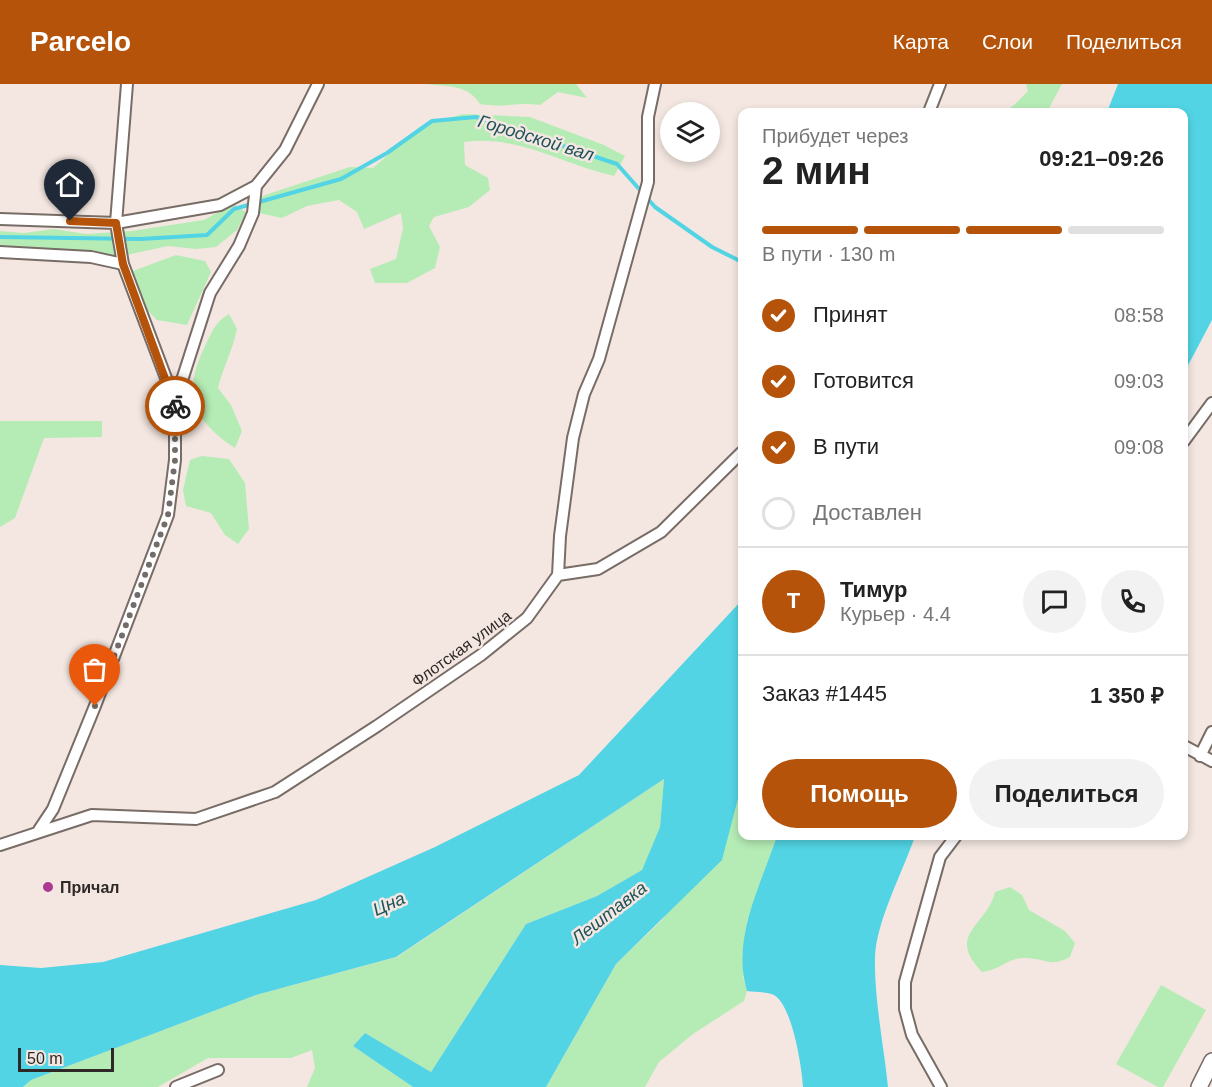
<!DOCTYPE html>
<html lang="ru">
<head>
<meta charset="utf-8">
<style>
	body { margin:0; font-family:Arial,sans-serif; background:#f2f2f2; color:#222; height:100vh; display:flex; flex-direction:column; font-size:22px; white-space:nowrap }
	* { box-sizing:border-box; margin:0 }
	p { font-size:20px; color:#767676 }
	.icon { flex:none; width:33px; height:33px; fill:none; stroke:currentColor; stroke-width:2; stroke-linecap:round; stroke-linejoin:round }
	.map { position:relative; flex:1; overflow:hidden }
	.drawer { position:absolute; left:738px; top:24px; width:450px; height:732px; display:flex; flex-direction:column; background:#fff; border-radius:12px; box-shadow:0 3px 9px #0003 }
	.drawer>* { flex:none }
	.buttons { position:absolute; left:660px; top:18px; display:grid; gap:12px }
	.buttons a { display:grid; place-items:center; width:60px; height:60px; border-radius:50%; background:#fff; box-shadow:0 3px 9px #0003; font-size:30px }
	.scale { position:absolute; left:18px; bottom:15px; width:96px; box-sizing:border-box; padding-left:6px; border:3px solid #2e2927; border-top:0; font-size:16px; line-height:21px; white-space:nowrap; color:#2e2927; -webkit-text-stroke:4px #f4e7e1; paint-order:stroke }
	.pin { position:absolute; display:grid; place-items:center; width:51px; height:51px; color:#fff; margin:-62px -26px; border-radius:50% 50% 50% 0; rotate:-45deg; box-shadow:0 0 6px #0007 }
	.pin .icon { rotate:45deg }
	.courier { position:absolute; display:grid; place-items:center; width:60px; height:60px; margin:-30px; border:4px solid #b45309; border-radius:50%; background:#fff; color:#222; box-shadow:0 2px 8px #0007 }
	.overview em { font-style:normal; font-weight:600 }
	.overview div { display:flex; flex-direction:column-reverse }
	.overview { display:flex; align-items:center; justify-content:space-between; height:102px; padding:0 24px }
	h1 { font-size:39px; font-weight:600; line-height:45px }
	.bar { display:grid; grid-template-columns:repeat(4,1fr); gap:9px 6px; align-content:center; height:72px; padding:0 24px }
	.bar i { height:8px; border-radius:4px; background:#e0e0e0 }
	.bar .active { background:#b45309 }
	.bar p { grid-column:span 4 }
	.line { display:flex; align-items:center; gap:15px; padding:0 24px; border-top:2px solid #e0e0e0 }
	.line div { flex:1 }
	.round { display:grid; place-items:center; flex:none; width:63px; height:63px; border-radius:32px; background:#f2f2f2 }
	ol { padding:0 24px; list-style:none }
	li { display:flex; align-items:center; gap:18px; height:66px }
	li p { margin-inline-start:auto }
	li .icon { padding:6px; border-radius:50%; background:#b45309; color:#fff; stroke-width:4 }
	li:last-child { color:#767676 }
	li i { width:33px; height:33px; border:3px solid #e0e0e0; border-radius:50% }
	.action { display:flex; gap:12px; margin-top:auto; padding:12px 24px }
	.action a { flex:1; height:69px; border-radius:36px; background:#b45309; color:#fff; font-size:24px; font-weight:600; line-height:69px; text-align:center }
	.action a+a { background:#f2f2f2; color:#222 }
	header { display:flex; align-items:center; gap:36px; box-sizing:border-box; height:84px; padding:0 30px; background:#b45309; color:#fff }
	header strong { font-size:28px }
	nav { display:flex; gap:33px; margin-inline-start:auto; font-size:21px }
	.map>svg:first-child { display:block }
</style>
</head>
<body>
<header>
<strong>Parcelo</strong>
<nav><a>Карта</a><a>Слои</a><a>Поделиться</a></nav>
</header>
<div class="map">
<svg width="1212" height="1003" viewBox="0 0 1212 1003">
	<rect width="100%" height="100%" fill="#f4e7e1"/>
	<path fill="#b5ecb5" d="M 426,0 L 576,0 L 587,14 L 558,8 L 540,21 C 519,18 501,24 480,20 C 467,0 449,3 426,0 Z
		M 1026,0 L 1062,0 L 1047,28 L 1003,28 L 1013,22 L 1028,7 Z
		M 463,30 L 530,33 L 604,61 L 625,72 L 614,92 C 564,81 517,50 464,58 L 465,81 L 488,94 L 490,106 L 469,123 L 434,133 L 429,142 L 440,163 L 435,184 L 407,199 L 375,199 L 370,185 L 396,175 L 403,144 L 401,129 L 364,145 L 357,128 L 339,116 L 307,122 L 282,134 L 259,129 L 257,115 L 265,111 L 350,83 L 373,84 L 421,42 Z
		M 233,120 L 246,128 L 237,146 L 216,163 L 196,165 L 168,162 L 122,172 L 100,173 L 0,165 L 0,147 L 24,149 L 54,145 L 86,150 L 131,147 L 204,136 Z
		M 176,171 L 205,177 L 211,188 L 187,241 L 157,236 L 146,225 L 133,187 Z
		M 229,230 L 237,245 C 233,266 223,283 218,304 L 231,321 L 242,347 L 235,364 C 192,336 182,309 205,262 C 212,248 215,238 229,230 Z
		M 0,337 L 102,337 L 102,353 L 44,354 L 15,434 L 0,443 Z
		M 202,372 L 229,375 L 245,399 L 249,445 L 238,460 L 225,451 L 211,429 L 186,422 L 183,406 L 190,376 Z
		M 664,695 L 660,743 L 642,786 L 597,812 L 526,840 L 431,988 L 365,949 L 353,962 L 413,1003 L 307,1003 L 315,984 L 312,966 L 291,974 L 208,974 L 158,1003 L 23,1003 L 31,996 L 256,911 L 397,873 Z
		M 742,699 L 742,752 L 777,752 L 763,795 L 743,893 L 747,907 L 744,917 L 693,950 L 659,978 L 645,1003 L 546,1003 L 616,880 L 662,836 Z
		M 1010,803 L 1022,811 L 1029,826 L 1065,847 L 1075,859 L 1070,873 C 1049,884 1046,874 1025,874 C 1008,873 1001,886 982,888 C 945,850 987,842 995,808 Z
		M 1161,901 L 1206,926 L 1163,1003 L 1158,1003 L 1116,980 Z"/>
	<path fill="#52d4e4" d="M 1118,0 L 1212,0 L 1212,236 L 1184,289 L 1184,28 L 1107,28 Z
		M 742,516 L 742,699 L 722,776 L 616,880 L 546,1003 L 413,1003 L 353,962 L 365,949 L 431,988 L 526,840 L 597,812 L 642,786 L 660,743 L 664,695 L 396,873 L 256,911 L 31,996 L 23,1003 L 0,1003 L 0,881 L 41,884 L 103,878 L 316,816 L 435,763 L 579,691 Z
		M 777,752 L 915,752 C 903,788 876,837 875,874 C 874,914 884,963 888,1003 L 803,1003 C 802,983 792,921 774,911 C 767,908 755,908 747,907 C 731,855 761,801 777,752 Z"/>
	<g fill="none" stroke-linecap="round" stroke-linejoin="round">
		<path stroke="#52d4e4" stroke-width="4" d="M 0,153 L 141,155 L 207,151 L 234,125 L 341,95 L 387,69 L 432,37 L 476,33 L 617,80 L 655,123 L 712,163 L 742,178"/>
		<defs>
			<path id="street" d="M 127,0 L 116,139 L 123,180 L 175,318
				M 929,28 L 940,0
				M 0,135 L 116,139 L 220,121 L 256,102
				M 0,168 L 91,173 L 123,180
				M 1184,357 L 1212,319
				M 558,491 L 598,485 L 661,448 L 742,368
				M 1184,662 L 1212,677
				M 1200,672 L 1212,648
				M 39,746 L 53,725 L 95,622 L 168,431 L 175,376 L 175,318 L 210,209 L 239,162 L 253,129 L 256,102 L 285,66 L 318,0
				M 0,761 L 92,731 L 196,735 L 275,708 L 377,642 L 481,571 L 527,534 L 558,491 L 560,452 L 573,354 L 584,310 L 599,275 L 648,98 L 648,33 L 655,0
				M 176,1003 L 218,986
				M 941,1003 L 912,951 L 905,925 L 905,898 L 940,773 L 956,752"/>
			<path id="secondary" d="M 1199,1003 L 1212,977"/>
		</defs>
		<use href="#street" stroke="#786c67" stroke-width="14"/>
		<use href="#secondary" stroke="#786c67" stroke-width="18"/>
		<use href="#street" stroke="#fff" stroke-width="10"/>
		<use href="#secondary" stroke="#fff" stroke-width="15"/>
	</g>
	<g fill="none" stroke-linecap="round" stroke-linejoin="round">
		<path stroke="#736c68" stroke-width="6" stroke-dasharray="0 10.8" d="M 95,622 L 168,431 L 175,376 L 175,322"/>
		<path stroke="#b45309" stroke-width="8" d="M 70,137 L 116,139 L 123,180 L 175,322"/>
	</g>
	<circle fill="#ab3994" stroke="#f4e7e1" stroke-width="2" cx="48" cy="803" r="6"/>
	<g text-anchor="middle" stroke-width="5" stroke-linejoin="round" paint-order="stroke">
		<g font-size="16" fill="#2e2927" stroke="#f4e7e1">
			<text transform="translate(461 564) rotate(-36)" y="6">Флотская улица</text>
		</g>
		<g font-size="16" font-weight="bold" fill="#2e2927" stroke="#f4e7e1" text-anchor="start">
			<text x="60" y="809">Причал</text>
		</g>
		<g font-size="18" font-style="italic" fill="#1c535a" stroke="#f4e7e1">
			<text transform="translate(536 54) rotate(17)" y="6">Городской вал</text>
			<text transform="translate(389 820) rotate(-24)" y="6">Цна</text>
			<text transform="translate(609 829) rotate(-38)" y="6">Лештавка</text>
		</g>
	</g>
</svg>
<div class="buttons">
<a><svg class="icon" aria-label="layers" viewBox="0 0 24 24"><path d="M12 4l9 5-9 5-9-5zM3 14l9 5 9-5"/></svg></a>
</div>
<div class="scale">50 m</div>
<div class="pin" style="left:95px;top:622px;background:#ea580c"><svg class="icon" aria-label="bag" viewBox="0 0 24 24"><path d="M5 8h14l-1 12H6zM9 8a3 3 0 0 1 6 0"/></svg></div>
<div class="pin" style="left:70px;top:137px;background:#1f2937"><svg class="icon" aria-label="home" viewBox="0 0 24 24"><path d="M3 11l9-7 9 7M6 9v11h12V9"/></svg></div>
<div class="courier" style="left:175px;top:322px"><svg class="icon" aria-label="bike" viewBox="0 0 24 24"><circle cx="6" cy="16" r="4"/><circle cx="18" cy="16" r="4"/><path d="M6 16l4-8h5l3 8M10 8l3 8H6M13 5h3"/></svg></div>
<section class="drawer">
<div class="overview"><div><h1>2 мин</h1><p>Прибудет через</p></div><em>09:21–09:26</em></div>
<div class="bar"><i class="active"></i><i class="active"></i><i class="active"></i><i></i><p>В пути · 130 m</p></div>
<ol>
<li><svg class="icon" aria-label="check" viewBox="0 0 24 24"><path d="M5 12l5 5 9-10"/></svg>Принят<p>08:58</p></li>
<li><svg class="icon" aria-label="check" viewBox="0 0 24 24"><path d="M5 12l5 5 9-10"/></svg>Готовится<p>09:03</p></li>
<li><svg class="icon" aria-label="check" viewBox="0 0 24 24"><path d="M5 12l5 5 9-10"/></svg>В пути<p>09:08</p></li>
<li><i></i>Доставлен</li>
</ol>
<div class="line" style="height:108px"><b class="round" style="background:#b45309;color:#fff">Т</b><div><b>Тимур</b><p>Курьер · 4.4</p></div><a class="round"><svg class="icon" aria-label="chat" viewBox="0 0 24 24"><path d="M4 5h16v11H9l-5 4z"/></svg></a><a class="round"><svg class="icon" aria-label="phone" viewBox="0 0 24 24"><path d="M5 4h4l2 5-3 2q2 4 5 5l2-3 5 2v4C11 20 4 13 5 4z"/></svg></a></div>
<div class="line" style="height:78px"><div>Заказ #1445</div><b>1 350 ₽</b></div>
<div class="action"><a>Помощь</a><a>Поделиться</a></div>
</section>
</div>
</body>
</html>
